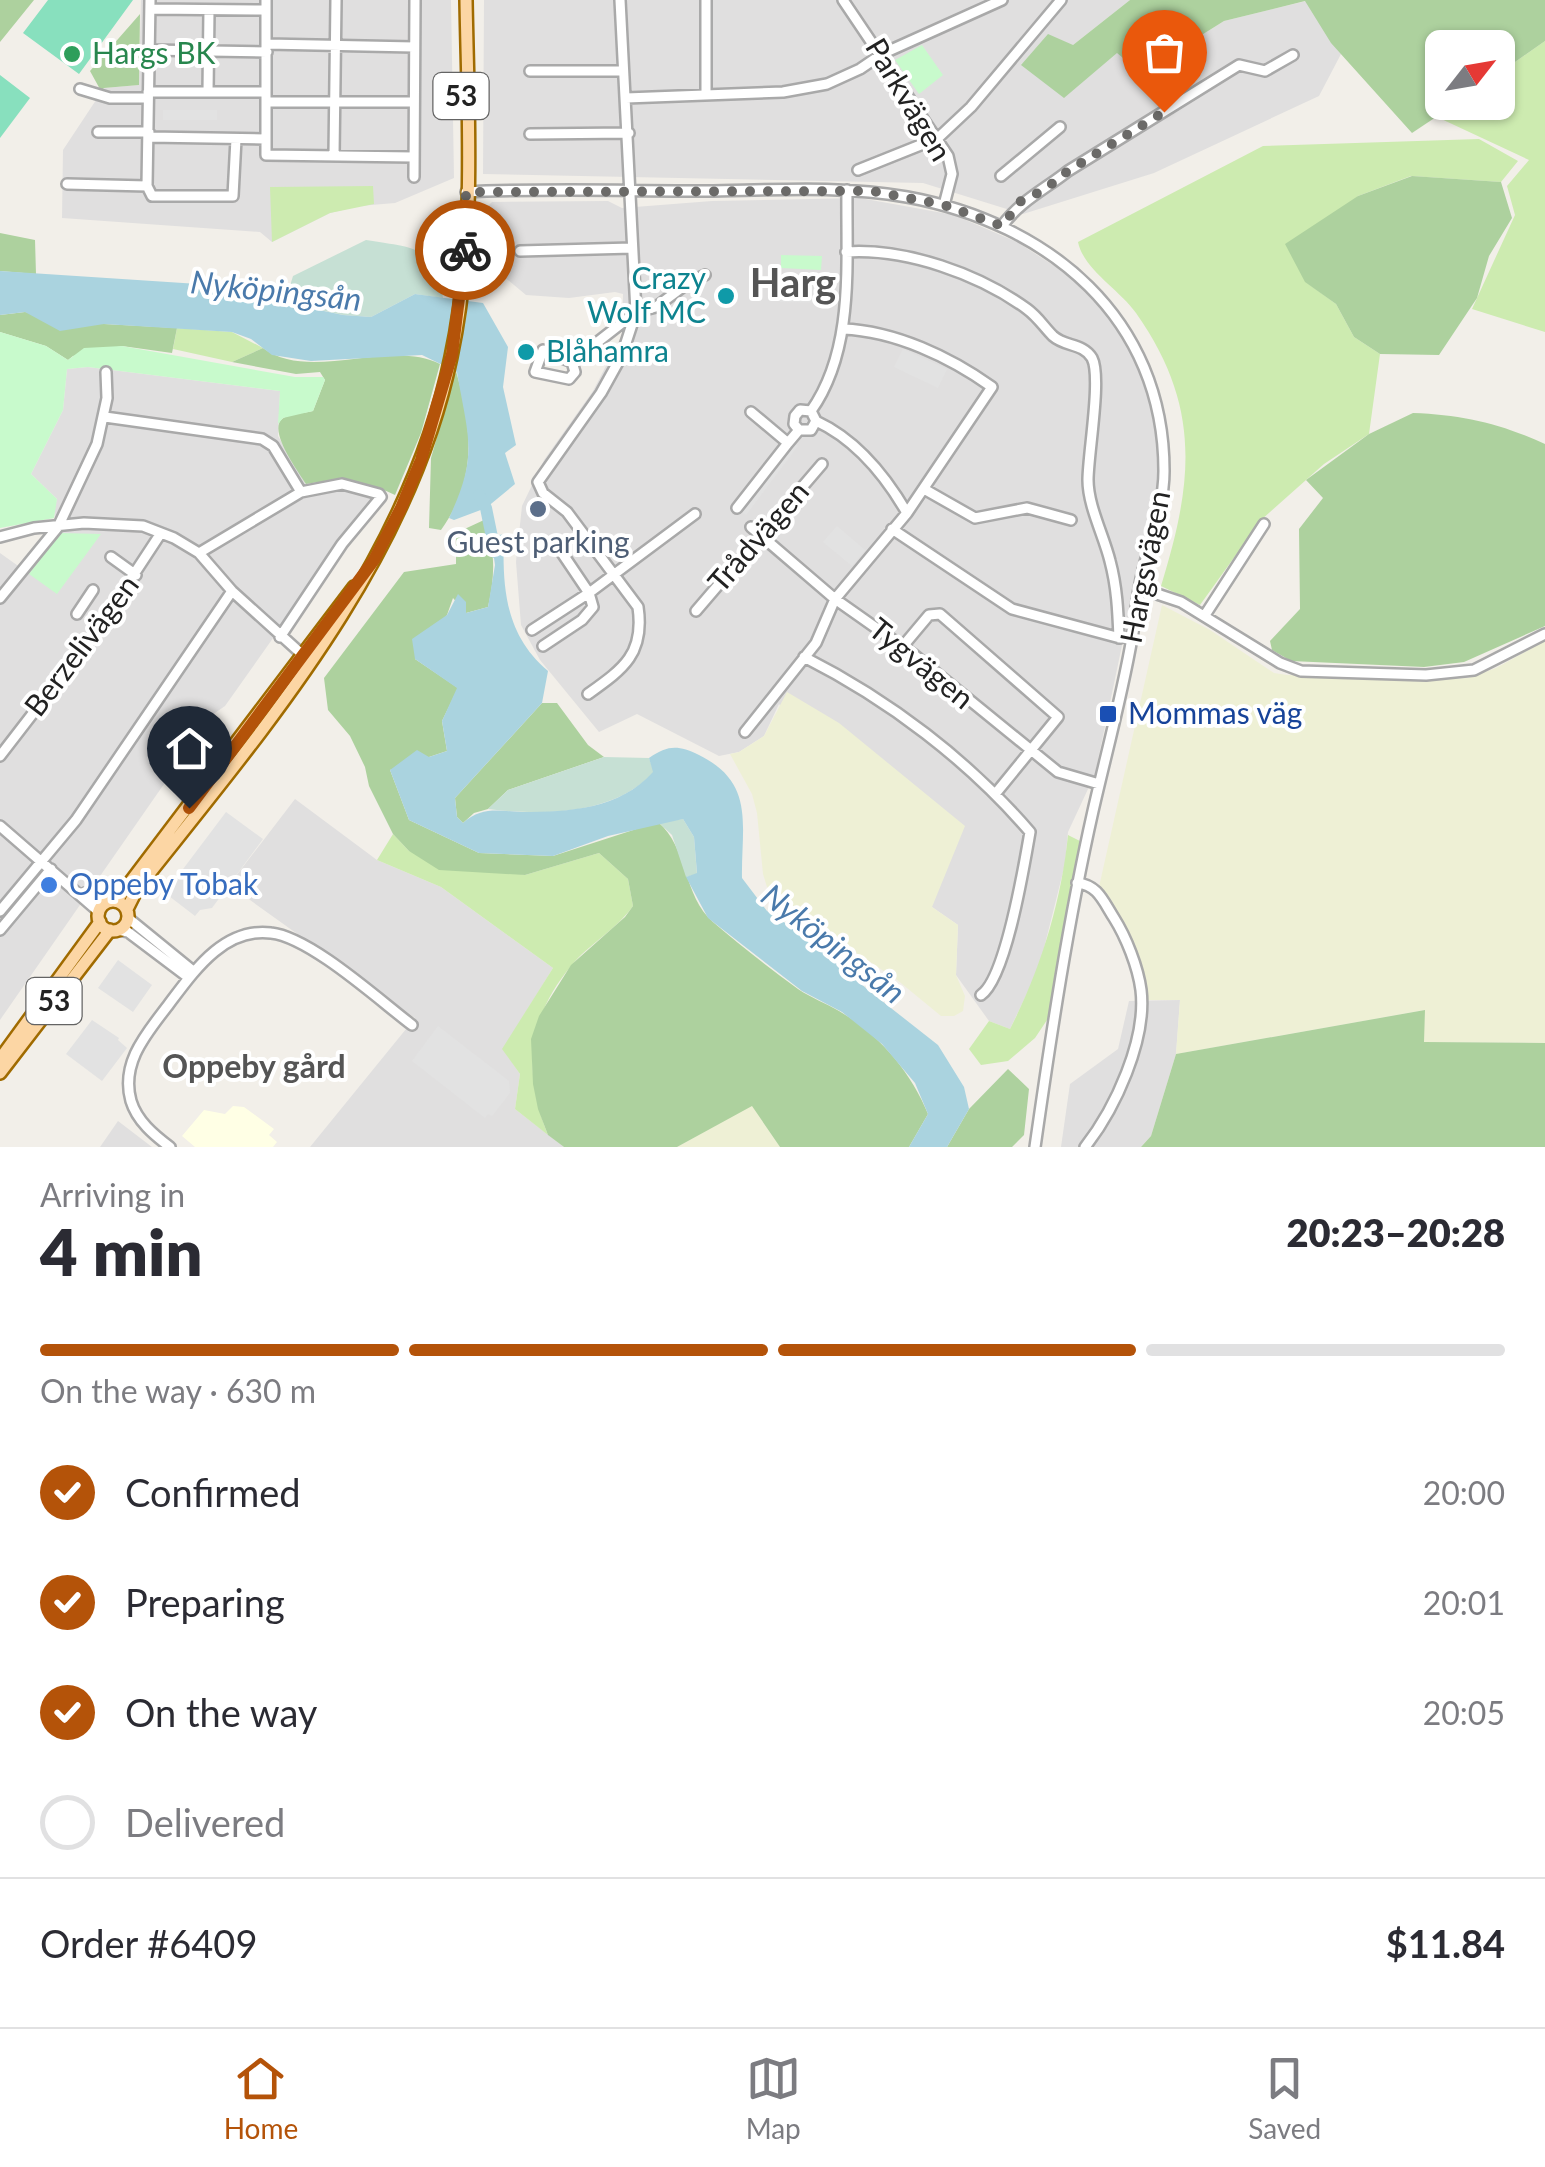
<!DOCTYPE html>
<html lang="en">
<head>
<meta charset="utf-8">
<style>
	body { margin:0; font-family:Lato,sans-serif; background:#f2f2f3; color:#2b2b33; height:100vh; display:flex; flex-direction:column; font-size:38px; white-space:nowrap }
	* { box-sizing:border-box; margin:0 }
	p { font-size:32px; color:#7c7c81 }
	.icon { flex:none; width:55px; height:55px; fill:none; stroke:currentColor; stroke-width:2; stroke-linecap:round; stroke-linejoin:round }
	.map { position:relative; height:1147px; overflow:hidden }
	.details { display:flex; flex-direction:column; background:#fff; flex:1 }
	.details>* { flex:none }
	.needle { width:65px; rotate:59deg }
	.controls { position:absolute; left:1425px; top:30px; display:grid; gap:20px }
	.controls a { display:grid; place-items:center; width:90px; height:90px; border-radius:15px; background:#fff; box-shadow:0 2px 8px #0004; font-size:50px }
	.pin { position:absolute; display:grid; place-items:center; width:85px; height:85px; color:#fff; margin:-102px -42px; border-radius:50% 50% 50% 0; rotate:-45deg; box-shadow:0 0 10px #0007 }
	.pin .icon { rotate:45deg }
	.courier { position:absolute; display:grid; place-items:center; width:100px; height:100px; margin:-50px; border:8px solid #b45309; border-radius:50%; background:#fff; color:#222; box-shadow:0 2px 12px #0007 }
	.summary em { font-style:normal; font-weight:800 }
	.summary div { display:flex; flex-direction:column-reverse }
	.summary { display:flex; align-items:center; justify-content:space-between; height:170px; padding:0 40px }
	h1 { font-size:65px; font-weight:800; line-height:75px }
	.bar { display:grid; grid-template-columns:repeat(4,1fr); gap:15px 10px; align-content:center; height:120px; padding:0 40px }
	.bar i { height:12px; border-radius:8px; background:#e1e1e2 }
	.bar .current { background:#b45309 }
	.bar p { grid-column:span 4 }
	.line { display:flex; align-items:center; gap:25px; padding:0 40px; border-top:2px solid #e1e1e2 }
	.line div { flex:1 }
	ol { padding:0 40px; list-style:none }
	li { display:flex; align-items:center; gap:30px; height:110px }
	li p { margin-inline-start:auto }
	li .icon { padding:10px; border-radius:50%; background:#b45309; color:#fff; stroke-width:4 }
	li:last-child { color:#7c7c81 }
	li i { width:55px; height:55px; border:5px solid #e1e1e2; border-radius:50% }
	.menu { display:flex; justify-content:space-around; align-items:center; height:140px; border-top:2px solid #e1e1e2; background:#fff; font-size:28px; color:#7c7c81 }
	.menu a { display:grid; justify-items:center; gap:5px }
	.menu .current { color:#b45309 }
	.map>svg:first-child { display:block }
</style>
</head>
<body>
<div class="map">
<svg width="1545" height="1147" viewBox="0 0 1545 1147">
	<rect width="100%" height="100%" fill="#f2efe9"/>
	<path fill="#e0dfdf" d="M 141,0 L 451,0 L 454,178 L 395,203 L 359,206 L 330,213 L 272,242 L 260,232 L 62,218 L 63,150 L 104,88 L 139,85 Z
		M 484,0 L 1130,0 L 1073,45 L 1021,64 L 1118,53 L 1141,73 L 1224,21 L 1306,1 L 1341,54 L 1319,96 L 1154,173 L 1023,214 L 923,183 L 483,174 Z
		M 860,198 L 954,215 L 1017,242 L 1081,283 L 1108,311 L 1134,354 L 1150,396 L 1158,436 L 1160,477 L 1154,512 L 1141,555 L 1095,774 L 1068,832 L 1065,864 L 1039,968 L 1010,1029 L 989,1021 L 956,975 L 958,925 L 932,907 L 779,704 L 764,736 L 739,752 L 719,756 L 637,714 L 599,732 L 540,660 L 521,625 L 516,562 L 522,506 L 544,460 L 593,391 L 622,335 L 623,294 L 615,292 L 569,298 L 526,295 L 479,256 L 483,211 L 492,202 L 608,201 L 622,208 L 712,201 Z
		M 88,367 L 280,391 L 278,436 L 310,491 L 342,488 L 378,498 L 336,549 L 225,706 L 212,715 L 0,1020 L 0,553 L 21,568 L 56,527 L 54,510 L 57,499 L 31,474 L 63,410 L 67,369 Z
		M 295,799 L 377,860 L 441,887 L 553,968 L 503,1049 L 520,1074 L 515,1109 L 564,1147 L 310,1147 L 415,1018 L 229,885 Z
		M 1180,1000 L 1176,1054 L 1151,1136 L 1141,1147 L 1061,1147 L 1070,1084 L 1118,1049 L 1129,1001 Z
		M 118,1121 L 152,1147 L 100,1147 Z"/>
	<path fill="#ffffe5" d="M 233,1106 L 244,1107 L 274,1129 L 269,1135 L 277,1142 L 273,1147 L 195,1147 L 182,1136 L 204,1110 L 225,1114 Z"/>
	<path fill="#eef0d5" d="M 1162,605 L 1210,630 L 1274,673 L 1287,675 L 1398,677 L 1426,680 L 1468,678 L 1496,668 L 1545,641 L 1545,1043 L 1423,1042 L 1425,1010 L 1176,1054 L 1180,1000 L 1148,1000 L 1147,984 L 1117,913 L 1110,898 L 1099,887 Z
		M 787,692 L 839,723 L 965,826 L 932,907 L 958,925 L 956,975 L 965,996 L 963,1011 L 954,1016 L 941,1016 L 896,979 L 786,907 L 767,887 L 763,874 L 757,813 L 752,794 L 730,754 L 739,752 L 764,736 Z
		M 752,1105 L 780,1147 L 677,1147 Z"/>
	<path fill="#cdebb0" d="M 1545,41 L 1545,332 L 1472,309 L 1515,215 L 1507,186 L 1529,160 L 1437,117 L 1457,103 L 1498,102 L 1498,74 Z
		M 1479,139 L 1518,161 L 1501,182 L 1411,176 L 1358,196 L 1306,282 L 1336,304 L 1354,337 L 1380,354 L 1369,434 L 1324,464 L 1261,520 L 1200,605 L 1161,586 C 1193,482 1202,407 1136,313 C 1119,289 1084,270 1078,242 L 1263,146 Z
		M 373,186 L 374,204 L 330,213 L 272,242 L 270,187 Z
		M 177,328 L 232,332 L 263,348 L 232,362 L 173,349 Z
		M 393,834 L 409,851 L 525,875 L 599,853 L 628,879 L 633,906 C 616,930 589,944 571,966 C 527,1019 523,1073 548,1135 L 515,1109 L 520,1074 L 502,1049 L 553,968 L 441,887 L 377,860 Z
		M 1068,835 L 1082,842 L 1049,1017 L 1035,1038 L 1008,1061 L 981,1065 L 969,1049 L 989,1021 L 1010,1029 C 1041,968 1061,903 1068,835 Z"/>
	<path fill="#add19e" d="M 0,0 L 34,0 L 0,42 Z
		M 1130,0 L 1545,0 L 1545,41 L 1498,74 L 1498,48 L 1442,48 L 1442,102 L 1457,103 L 1412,133 L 1331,43 L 1305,1 L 1224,21 L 1141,73 L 1117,53 L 1064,98 L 1021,65 L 1048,34 L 1073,45 Z
		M 140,14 L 139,85 L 104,88 L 101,91 L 90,71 Z
		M 1412,176 L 1501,182 L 1512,218 L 1489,256 L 1477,298 L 1439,355 L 1380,354 L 1354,337 L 1336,304 L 1305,282 L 1285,244 L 1358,196 Z
		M 0,233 L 35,240 L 36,274 L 0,271 Z
		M 25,312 L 104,324 L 177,328 L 172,353 L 122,346 L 73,356 L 68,360 L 46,346 L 0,332 L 0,315 Z
		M 263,348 C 310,383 389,338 440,364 L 421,433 L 395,495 C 365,481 339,478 306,484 C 298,471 268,431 282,419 C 288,414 305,413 313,411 L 325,380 L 320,372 L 296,374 L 232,362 Z
		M 456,371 C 472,428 478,478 441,530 L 429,528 L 431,458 Z
		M 1413,413 C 1463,415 1499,423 1545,444 L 1545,626 L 1464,662 L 1424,667 L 1291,661 L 1272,650 L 1270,641 L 1300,609 L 1299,529 L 1323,498 L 1306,480 L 1369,434 Z
		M 484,520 C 496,549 495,577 488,607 L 466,613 L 453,598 L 447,615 L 415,659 L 458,688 L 442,721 L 447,751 L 390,770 L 409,820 L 479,853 L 553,856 L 658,822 C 688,847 683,896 713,922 C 740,945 769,968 798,989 C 811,998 826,1003 839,1011 C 879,1034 911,1072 928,1114 L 909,1147 L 780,1147 L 752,1106 L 677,1147 L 564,1147 L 548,1135 L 538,1109 L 533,1084 L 531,1039 L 539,1016 L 571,965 L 625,917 L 633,906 L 628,879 L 599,853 L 525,875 L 439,870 L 409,851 L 393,834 L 369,786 L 365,767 L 350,736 L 328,710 L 324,678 L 404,572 L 456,564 L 456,533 Z
		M 542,703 L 557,703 L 588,745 L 604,757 L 508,790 L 488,809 L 474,813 L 463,823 L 457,817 L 455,798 Z
		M 1425,1010 L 1424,1042 L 1545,1043 L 1545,1147 L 1141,1147 L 1151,1136 L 1176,1054 Z
		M 1008,1069 L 1029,1089 L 1024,1135 L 1012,1147 L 947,1147 L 969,1109 Z"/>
	<path fill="#c6e0d4" d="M 366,240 C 413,248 435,244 443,298 L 415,294 L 371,317 L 343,315 L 285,302 L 293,276 Z
		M 604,757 L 649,758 L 654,772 C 614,815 543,816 488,809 L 508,790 Z
		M 683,819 L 694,837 L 697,874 L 686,877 L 672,835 L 658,822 Z"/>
	<path fill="#c8facc" d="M 922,45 L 943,75 L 919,94 L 895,60 Z
		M 781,255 L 822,256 L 821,270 L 781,268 Z
		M 0,332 L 46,346 L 68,360 L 84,348 L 122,346 L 295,377 L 323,377 L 325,380 L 313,411 L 283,418 L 278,424 L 280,391 L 88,367 L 67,369 L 63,410 L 31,474 L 57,499 L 54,518 L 0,528 Z
		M 60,533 L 101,534 L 57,594 L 29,574 Z"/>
	<path fill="#88e0be" d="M 48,0 L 133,0 L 79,74 L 23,33 Z
		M 0,75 L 30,98 L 0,138 Z"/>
	<path fill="#e2e2e2" d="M 163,110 L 217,110 L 217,120 L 163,120 Z
		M 781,282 L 828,284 L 828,303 L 780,302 Z
		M 903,349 L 947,369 L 938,388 L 894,367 Z
		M 794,443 L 798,446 L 746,515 L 742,512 Z
		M 837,526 L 865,550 L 852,566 L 823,542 Z
		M 226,812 L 263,839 L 212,908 L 200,910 L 195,916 L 165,893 Z
		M 118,960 L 152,985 L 133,1012 L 98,988 Z
		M 92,1020 L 119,1038 L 118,1040 L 127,1048 L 102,1081 L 66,1054 Z
		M 438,1026 L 509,1081 L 510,1093 L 492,1116 L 488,1114 L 485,1118 L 412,1061 Z"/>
	<path fill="#aad3df" d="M 0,271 L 244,287 L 300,306 L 343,315 L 371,317 L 415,294 L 483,303 L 508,347 L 503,387 L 516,445 L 505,453 L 515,484 L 486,508 L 454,520 L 449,518 C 479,454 468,438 457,372 L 422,355 L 311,361 L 272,355 L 251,339 L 232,332 L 104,324 L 60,331 L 25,312 L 0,315 Z
		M 504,534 C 502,587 505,635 548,671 L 542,703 L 455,798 L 457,817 L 463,823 C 482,806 499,811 522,812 C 569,812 620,809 653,772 L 649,758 C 668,745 678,745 699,755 C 756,783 741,826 742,878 L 767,911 L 817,944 L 868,990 L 938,1045 L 964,1087 L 969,1109 L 947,1147 L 909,1147 L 928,1114 L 915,1083 L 882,1044 L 842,1012 L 802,991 L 708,918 L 686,877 L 697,873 L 694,837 L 683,819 L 608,836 L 553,856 L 479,853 L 409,820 L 390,770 L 417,750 L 429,757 L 447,751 L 442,721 L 457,688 L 415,659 L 412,639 L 447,615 L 458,594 L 466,602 L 466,613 L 488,607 L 495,565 L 491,537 Z"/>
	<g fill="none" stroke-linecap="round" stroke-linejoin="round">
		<path stroke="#aad3df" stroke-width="12" d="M 479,495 L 486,508 L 495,552"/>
		<defs>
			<path id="minor" d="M 266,0 L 266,155 L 413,157
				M 843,0 L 948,156 L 952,174 L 944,205
				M 150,9 L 266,10
				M 267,44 L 414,47
				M 149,50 L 267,52
				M 530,71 L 623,71
				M 80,89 L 110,98 L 148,98
				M 148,92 L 266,92
				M 208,92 L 209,10
				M 706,95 L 706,0
				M 626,98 L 783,92 L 827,84 L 860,69 L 882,54 L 1002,0
				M 266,102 L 414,102
				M 98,132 L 149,132
				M 530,134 L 629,133
				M 149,137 L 265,139
				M 334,155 L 336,0
				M 858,170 L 938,138 L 971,107 L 1061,0
				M 1001,176 L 1060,127
				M 414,177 L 415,0
				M 67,184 L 147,186
				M 147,186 L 150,0
				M 147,186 L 152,196 L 233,196 L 236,139
				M 466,192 C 546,188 626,191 706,191 C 773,190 842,185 907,197 C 1049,223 1164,318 1164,471 C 1164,509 1147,547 1140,584 C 1136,602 1135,620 1132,638 C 1122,696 1106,754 1093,811 C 1068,922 1051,1035 1035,1147
				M 1002,226 C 1020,201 1044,190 1068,171 L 1239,65 L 1265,71 L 1293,55
				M 520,251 L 632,248
				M 846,252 C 906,248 979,274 1027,309 C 1038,317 1044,327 1053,336 C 1065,347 1083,343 1092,358 C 1102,377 1088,454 1088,480 C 1088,506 1104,536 1110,561 C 1117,587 1118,612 1119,638
				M 572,362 L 575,372 L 569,379 L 535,372 L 543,350 L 572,362 L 636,312 L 656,307 L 688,283 L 705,275
				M 811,411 C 855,349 846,263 847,190
				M 811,411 L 816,421 C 857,440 885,475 907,513
				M 105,417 L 262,439 L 273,446 L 301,492
				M 799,430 L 794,424 L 795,416 L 800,410 L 811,411
				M 788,443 L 799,430 L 811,430 L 816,421
				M 924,489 L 975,518 L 1027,508 L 1071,520
				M 737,508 L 788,443 L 751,412
				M 751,527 L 835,599 L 913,654 L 1058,772 L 1099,784
				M 892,529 L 1012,609 L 1120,638
				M 0,537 L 34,528 L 84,523 L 143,526 L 174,538 L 199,553 L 232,591 L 305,657
				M 199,553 L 301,492 L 342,484 L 379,494 L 381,497 L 342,544 L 280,637
				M 111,557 L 136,575
				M 1139,588 L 1181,602 L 1280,663 L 1301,671 L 1426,675 L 1474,670 L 1545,634
				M 0,598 L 58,527 L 97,444 L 107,398 L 106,372
				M 696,611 L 822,464
				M 77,614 L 93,590
				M 1205,615 L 1264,524
				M 532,630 L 589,593 L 695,514
				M 543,646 L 582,620 L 593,607 L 589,593 L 560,550
				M 903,646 L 929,615 L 940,614 L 1058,717 L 996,793
				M 804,657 C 889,700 968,760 1030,832 C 1024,866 1006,978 981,995
				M 588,694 C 623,669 645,654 638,607 L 567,512 L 543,493 L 538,482 L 601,393 L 622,355 L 636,312 L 620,0
				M 745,732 L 816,643 L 835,599 L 907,513 L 992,387 C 950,357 895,331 843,329
				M 0,756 L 98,629 L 161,533
				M 0,826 L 98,911
				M 1077,883 C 1098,885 1103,901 1114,918 C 1126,937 1138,967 1141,990 C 1147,1040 1115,1109 1085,1147
				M 85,893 L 106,902
				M 0,911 L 76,820 L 232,591
				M 128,918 L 193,971
				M 0,930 L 51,869
				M 118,930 L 128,932 L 189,978
				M 170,1147 C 154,1135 137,1121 131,1101 C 120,1062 148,1032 169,1004 C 194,971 224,927 271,933 C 310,937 379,1000 412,1025"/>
			<path id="major" d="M98 916a15 15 0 1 1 30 0a15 15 0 1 1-30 0Z
				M 116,901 L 354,587
				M 127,909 L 137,889 C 265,727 408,564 451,357 C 476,240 468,118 466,0
				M 0,1059 L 100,922
				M 0,1073 L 110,930"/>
		</defs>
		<use href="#minor" stroke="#a9a9a9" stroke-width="14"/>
		<use href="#major" stroke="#a06b00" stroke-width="16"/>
		<use href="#minor" stroke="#fff" stroke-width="9"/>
		<use href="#major" stroke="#fcd6a4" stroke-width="11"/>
	</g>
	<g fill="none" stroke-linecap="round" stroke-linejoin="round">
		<path stroke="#6b6a68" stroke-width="10" stroke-dasharray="0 18" d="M 465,250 L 466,192 L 482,192 L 872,191 L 944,205 L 1002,226 L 1021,201 L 1044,190 L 1068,171 L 1164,112"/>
		<path stroke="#b45309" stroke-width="12" d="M 189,808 L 374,560 L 401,508 L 421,460 L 452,354 L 465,250"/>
	</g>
	<circle fill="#2e9e5b" stroke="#fff" stroke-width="4" cx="72" cy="54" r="10"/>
	<g fill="#0f9aa8" stroke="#fff" stroke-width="4">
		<circle cx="726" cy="296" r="10"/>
		<circle cx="526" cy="352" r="10"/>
	</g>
	<circle fill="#5c6f8a" stroke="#fff" stroke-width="4" cx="538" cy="509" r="10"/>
	<rect fill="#1a4fb4" stroke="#fff" stroke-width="4" x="1098" y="704" width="20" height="20" rx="5"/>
	<circle fill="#3f7fe0" stroke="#fff" stroke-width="4" cx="49" cy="885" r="10"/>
	<g text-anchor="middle" stroke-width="8" stroke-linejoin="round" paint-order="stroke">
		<g fill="#fff" stroke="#646464" stroke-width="2.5">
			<rect x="433.5" y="73" width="55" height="46" rx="8"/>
			<rect x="26.5" y="978" width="55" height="46" rx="8"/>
		</g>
		<g font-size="28" font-weight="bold" fill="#222">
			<text x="461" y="106">53</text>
			<text x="54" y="1011">53</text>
		</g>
		<g font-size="30" fill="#27864d" stroke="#fff" text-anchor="start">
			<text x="92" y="64">Hargs BK</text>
		</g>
		<g font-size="30" fill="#222" stroke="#fff">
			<text transform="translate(908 100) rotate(59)" y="10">Parkvägen</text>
			<text transform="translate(759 537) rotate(-49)" y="10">Trådvägen</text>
			<text transform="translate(1146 567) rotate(-79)" y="10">Hargsvägen</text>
			<text transform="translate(82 646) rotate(-53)" y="10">Berzelivägen</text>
			<text transform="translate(921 664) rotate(39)" y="10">Tygvägen</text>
		</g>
		<g font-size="30" fill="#0d838f" stroke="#fff" text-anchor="end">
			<text x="706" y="289">Crazy<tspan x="706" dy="34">Wolf MC</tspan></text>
			<text x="546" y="362" text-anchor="start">Blåhamra</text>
		</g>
		<g font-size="30" fill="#4e5e75" stroke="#fff">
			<text x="538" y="553">Guest parking</text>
		</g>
		<g font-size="30" fill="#164399" stroke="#fff" text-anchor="start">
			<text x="1128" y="724">Mommas väg</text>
		</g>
		<g font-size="30" fill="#366cbe" stroke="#fff" text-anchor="start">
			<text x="69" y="895">Oppeby Tobak</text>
		</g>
		<g font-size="32" font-style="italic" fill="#4a7aab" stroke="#fff">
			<text transform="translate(276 291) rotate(6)" y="11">Nyköpingsån</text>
			<text transform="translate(833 944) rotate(38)" y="11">Nyköpingsån</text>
		</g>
		<g font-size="32" font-weight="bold" fill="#555" stroke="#fff">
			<text x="254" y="1078">Oppeby gård</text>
		</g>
		<g font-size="40" font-weight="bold" fill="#555" stroke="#fff">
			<text x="793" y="297">Harg</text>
		</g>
	</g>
</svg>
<div class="controls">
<a><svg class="needle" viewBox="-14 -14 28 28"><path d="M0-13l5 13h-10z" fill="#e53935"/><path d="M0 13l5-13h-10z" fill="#7c7c81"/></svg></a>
</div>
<div class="pin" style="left:1164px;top:112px;background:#ea580c"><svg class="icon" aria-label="bag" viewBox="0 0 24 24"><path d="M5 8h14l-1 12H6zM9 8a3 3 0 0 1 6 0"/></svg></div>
<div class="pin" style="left:189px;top:808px;background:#1f2937"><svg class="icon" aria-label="home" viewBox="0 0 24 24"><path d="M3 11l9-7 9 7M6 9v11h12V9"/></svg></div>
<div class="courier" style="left:465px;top:250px"><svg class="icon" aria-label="bike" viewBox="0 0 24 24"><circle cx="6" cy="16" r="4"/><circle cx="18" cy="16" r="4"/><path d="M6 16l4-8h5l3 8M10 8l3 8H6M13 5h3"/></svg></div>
</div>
<section class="details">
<div class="summary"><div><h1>4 min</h1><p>Arriving in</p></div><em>20:23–20:28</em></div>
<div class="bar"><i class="current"></i><i class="current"></i><i class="current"></i><i></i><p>On the way · 630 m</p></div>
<ol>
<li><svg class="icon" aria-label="check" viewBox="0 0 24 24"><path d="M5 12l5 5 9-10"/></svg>Confirmed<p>20:00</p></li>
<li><svg class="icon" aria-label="check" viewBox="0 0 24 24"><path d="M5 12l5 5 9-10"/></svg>Preparing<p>20:01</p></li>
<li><svg class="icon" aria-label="check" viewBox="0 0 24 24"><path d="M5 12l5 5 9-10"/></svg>On the way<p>20:05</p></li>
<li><i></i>Delivered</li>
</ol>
<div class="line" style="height:130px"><div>Order #6409</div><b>$11.84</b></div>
</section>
<nav class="menu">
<a class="current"><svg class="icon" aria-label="home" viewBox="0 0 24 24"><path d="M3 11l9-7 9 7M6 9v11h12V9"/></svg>Home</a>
<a><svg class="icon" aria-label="map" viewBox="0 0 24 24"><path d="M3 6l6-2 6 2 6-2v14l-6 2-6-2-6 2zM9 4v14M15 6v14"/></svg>Map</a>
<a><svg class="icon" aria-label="saved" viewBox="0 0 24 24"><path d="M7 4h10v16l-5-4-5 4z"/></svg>Saved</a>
</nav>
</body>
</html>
